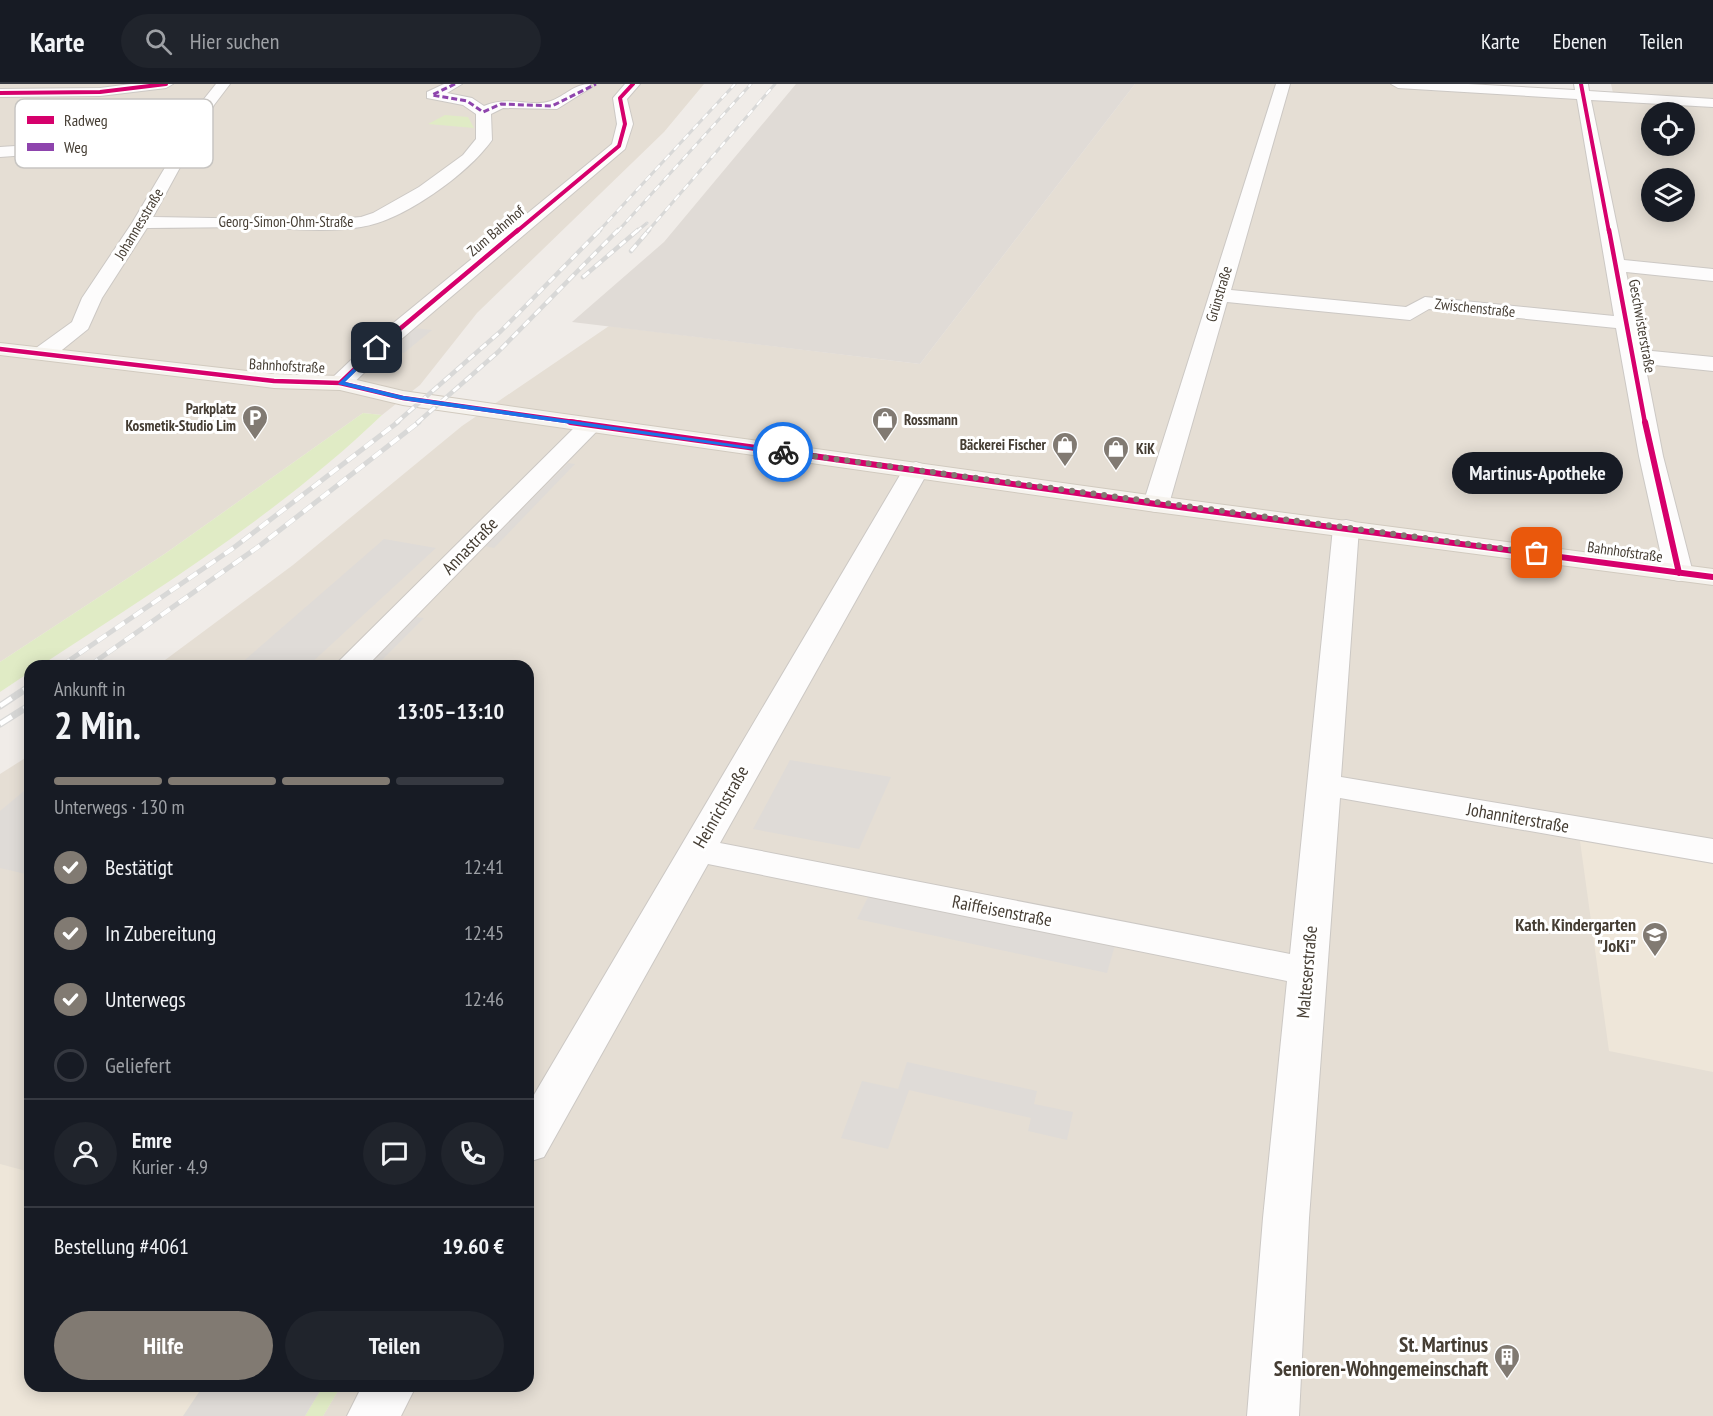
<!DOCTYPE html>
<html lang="de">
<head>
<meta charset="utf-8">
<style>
	body { margin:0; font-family:"PT Sans Narrow",sans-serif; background:#20242c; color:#f1f3f6; height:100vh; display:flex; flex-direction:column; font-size:22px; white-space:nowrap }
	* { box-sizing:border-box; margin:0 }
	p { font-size:20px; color:#9ea1a6 }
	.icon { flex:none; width:33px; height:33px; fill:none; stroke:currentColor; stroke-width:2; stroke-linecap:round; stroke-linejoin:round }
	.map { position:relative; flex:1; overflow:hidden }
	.panel { position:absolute; left:24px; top:576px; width:510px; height:732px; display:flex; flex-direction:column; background:#171b24; border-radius:18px; box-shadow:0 3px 15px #0003 }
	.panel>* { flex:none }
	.tools { position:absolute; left:1641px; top:18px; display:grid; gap:12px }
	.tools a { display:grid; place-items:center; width:54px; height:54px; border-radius:50%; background:#171b24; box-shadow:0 3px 15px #0003; font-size:30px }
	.pin { position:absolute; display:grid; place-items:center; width:51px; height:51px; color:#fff; margin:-26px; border-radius:12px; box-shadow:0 3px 9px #0006 }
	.courier { position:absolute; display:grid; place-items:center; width:60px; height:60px; margin:-30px; border:4px solid #1a73e8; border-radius:50%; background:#fff; color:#222; box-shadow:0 2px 8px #0007 }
	.bubble { position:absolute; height:42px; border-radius:21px; background:#171b24; box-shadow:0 3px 15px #0003; font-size:20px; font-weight:700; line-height:42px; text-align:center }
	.summary em { font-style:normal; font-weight:700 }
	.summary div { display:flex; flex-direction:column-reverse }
	.summary { display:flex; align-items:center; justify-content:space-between; height:102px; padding:0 30px }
	h1 { font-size:39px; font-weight:700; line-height:45px }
	.bar { display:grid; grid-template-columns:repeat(4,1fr); gap:9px 6px; align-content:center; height:72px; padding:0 30px }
	.bar i { height:8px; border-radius:4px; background:#363941 }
	.bar .on { background:#817a72 }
	.bar p { grid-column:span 4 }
	.line { display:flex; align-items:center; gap:15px; padding:0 30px; border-top:2px solid #363941 }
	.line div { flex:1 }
	.round { display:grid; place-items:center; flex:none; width:63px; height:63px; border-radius:32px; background:#20242c }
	ol { padding:0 30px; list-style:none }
	li { display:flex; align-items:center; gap:18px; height:66px }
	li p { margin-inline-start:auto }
	li .icon { padding:6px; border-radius:50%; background:#817a72; color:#fff; stroke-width:4 }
	li:last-child { color:#9ea1a6 }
	li i { width:33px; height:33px; border:3px solid #363941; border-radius:50% }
	.cta { display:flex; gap:12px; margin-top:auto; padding:12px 30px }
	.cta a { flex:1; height:69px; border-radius:36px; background:#817a72; color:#fff; font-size:24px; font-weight:700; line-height:69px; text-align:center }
	.cta a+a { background:#20242c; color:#f1f3f6 }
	header { display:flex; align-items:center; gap:36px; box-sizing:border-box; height:84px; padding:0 30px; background:#171b24; border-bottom:2px solid #363941 }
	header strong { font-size:28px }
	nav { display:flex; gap:33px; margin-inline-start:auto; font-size:21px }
	.search { width:420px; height:54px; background:#20242c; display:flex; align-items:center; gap:15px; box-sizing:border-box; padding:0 21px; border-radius:33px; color:#9ea1a6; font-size:22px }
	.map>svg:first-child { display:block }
</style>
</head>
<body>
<header>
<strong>Karte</strong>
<div class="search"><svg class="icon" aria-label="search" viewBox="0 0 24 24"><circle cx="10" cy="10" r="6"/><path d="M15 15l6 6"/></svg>Hier suchen</div>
<nav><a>Karte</a><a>Ebenen</a><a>Teilen</a></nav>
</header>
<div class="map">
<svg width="1713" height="1332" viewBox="0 0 1713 1332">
	<rect width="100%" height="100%" fill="#f0ece8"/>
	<path fill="#e5ded4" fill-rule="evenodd" d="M 0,0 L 704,0 L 664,48 L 477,229 L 420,301 L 382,331 L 363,329 L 166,469 L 0,578 Z
		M 1135,0 L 1461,0 L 1613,9 L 1611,0 L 1713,0 L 1713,1332 L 0,1332 L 0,690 L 30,671 L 30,1302 L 528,1302 L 528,582 L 157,582 L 293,481 L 462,342 L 609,242 L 920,280 ZM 1652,28 L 1684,28 L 1684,62 L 1652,62 ZM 1652,94 L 1684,94 L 1684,128 L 1652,128 Z"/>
	<path fill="#e0dbd6" d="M 796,0 L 1135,0 L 920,280 L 572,238 L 664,158 Z"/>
	<path fill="#eee6d9" d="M 1580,757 L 1713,780 L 1713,988 L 1609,967 Z
		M 0,1080 L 30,1088 L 30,1302 L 341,1302 L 323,1332 L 0,1332 Z"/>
	<path fill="#e0ebc5" d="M 445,31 L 468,33 L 474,44 L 428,40 Z
		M 363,329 L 382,331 C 280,429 158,505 40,582 L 30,582 L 30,588 L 0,608 L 0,578 L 166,469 Z
		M 323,1302 L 341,1302 L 323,1332 L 305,1332 Z"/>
	<path fill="#dfdbd7" d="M 414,244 L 432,246 L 404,269 L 386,267 Z
		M 568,379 L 575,380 L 494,464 L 485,462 Z
		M 384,455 L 436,464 L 308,582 L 238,582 Z
		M 415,533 L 424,534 L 377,581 L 368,580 Z
		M 790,676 L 891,693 L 859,765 L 753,745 Z
		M 24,707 L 30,708 L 30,791 L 0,784 L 0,727 Z
		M 870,809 L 1115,861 L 1107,889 L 857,835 Z
		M 907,978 L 1037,1007 L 1034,1020 L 1073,1028 L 1067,1056 L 1028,1047 L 1031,1034 L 909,1006 L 888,1065 L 841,1054 L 862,997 L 898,1005 Z
		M 203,1302 L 323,1302 L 305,1332 L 183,1332 Z"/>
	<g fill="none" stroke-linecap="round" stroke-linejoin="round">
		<defs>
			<path id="street" d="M 131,0 L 173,0 L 166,4 L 100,12 L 0,13 L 0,5 L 100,4 Z
				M 216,0 L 230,0 L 214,21 L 153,133 L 327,136 L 361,133 L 373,129 L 419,103 L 463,71 L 476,55 L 476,30 L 463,21 L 427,14 L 427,8 L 444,0 L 462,0 L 447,9 L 472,14 L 484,22 C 509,11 531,24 551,17 C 565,12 574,0 590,0 L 592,3 L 557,25 L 503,24 L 491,30 L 492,56 C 468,90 403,137 361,143 C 324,149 285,144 247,143 C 214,143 180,144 147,144 L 102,214 L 88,245 L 52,274 L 36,274 L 33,269 L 36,264 L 72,238 L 82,214 L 132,139 L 179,60 L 0,73 L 0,63 L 184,51 L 200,20 Z
				M 625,0 L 640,0 L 627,15 L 633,40 L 625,65 L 385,269 L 348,304 L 332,304 L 329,299 L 332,294 L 369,259 L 612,60 L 617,40 L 613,14 Z
				M 1276,0 L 1290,0 L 1231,206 L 1406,223 L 1425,213 L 1614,232 L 1577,15 L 1398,4 L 1391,0 L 1468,0 L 1575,6 L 1574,0 L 1588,0 L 1589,7 L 1713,15 L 1713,23 L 1591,16 L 1624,176 L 1713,185 L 1713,197 L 1626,188 L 1642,266 L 1713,273 L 1713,287 L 1645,280 L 1663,372 L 1693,489 L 1689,495 L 1679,497 L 1669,495 L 1665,489 L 1639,372 L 1616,244 L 1429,225 L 1410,236 L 1227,218 L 1169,420 L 1165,426 L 1156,428 L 1147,426 L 1143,420 Z
				M 590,334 L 598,336 L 602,341 L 598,346 L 367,582 L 334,582 L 582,336 Z
				M 916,378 L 925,381 L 929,386 L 720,759 L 1290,870 L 1333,444 L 1337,438 L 1346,436 L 1355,438 L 1359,444 L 1341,693 L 1713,755 L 1713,779 L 1340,714 L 1309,1134 L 1299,1332 L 1247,1332 L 1263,1134 L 1287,897 L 708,780 L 544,1073 L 528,1078 L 528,1021 L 903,386 L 907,381 Z
				M 362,1302 L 416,1302 L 401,1332 L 347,1332 Z"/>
			<path id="secondary" d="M 0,259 L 274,290 L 340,292 L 403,307 L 564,330 L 1156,412 L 1713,485 L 1713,501 L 1156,428 L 564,344 L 403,321 L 340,306 L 274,304 L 0,271 Z"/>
		</defs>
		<use href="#street" stroke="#ccc8c4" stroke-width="2"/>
		<use href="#secondary" stroke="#d1cabf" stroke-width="2"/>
		<use href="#street" fill="#fdfcfc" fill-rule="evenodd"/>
		<use href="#secondary" fill="#f6f3ee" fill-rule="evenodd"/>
		<defs>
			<path id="rail-far3" d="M 598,148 L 735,0
				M 617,148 L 751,0
				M 636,148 L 647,139
				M 647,148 L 775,0"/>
			<path id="rail-far2" d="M 631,167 L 649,146
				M 583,193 L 638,146
				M 396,339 L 501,247 L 600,146
				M 417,339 L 498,268 L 618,146"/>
			<path id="rail-far1" d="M 61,582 L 232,465 L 398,338
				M 89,582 L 258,463 L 419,338"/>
			<path id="rail" d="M 0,622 L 30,602
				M 0,640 L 30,621"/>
		</defs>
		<use href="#rail-far3" stroke="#d8d8d7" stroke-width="3"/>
		<use href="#rail-far2" stroke="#d8d8d7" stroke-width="4.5"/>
		<use href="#rail-far1" stroke="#d8d8d7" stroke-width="5"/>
		<use href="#rail" stroke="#d8d8d7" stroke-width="7"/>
		<use href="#rail-far3" stroke="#fff" stroke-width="2" stroke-dasharray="7" stroke-linecap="butt"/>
		<use href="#rail-far2" stroke="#fff" stroke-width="3" stroke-dasharray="8" stroke-linecap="butt"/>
		<use href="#rail-far1" stroke="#fff" stroke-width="4" stroke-dasharray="11" stroke-linecap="butt"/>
		<use href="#rail" stroke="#fff" stroke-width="4.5" stroke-dasharray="14" stroke-linecap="butt"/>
		<path stroke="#8e44ad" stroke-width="3" stroke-dasharray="6 3" stroke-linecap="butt" d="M 455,0 L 432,11 L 467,17 L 483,28 L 501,20 L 552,22 L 596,0"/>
		<defs>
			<path id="cycleway-far2" d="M 1581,0 L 1609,148
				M 0,9 L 100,8 L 166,0
				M 516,148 L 619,62 L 625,40 L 620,14 L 633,0"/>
			<path id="cycleway-far1" d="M 1609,146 L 1645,339
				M 0,265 L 274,297 L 340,299 L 403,314 L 581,339
				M 340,299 L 377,264 L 518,146"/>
			<path id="cycleway" d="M 570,338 L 1156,420 L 1713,493
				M 1645,338 L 1679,489"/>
		</defs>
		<use href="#cycleway-far2" stroke="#fff" stroke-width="5"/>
		<use href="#cycleway-far1" stroke="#fff" stroke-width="7"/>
		<use href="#cycleway" stroke="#fff" stroke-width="9"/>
		<use href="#cycleway-far2" stroke="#d6006c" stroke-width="4"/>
		<use href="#cycleway-far1" stroke="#d6006c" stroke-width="4.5"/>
		<use href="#cycleway" stroke="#d6006c" stroke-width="6"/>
	</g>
	<path fill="#1a73e8" d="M 375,263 L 380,264 L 345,298 L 403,312 L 787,368 L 783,370 L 403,316 L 338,300 Z"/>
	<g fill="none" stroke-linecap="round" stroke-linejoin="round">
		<path stroke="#817a72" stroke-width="6" stroke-dasharray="0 10.8" d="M 783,368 L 1537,469"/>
	</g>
	<defs>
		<symbol id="parking-pin" viewBox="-11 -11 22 30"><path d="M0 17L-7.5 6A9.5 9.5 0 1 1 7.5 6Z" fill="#817a72" stroke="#fff"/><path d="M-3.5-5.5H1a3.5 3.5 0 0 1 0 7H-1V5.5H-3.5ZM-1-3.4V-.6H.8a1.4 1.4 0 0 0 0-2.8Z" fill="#fff"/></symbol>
		<symbol id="shop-pin" viewBox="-11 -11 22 30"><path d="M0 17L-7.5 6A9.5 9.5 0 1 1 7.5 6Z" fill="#817a72" stroke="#fff"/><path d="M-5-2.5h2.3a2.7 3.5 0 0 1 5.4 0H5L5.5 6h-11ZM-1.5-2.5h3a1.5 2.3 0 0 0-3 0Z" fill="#fff"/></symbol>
		<symbol id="school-pin" viewBox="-11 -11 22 30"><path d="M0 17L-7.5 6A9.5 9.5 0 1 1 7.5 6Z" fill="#817a72" stroke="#fff"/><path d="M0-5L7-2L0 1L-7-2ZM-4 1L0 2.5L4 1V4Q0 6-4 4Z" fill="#fff"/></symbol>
		<symbol id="building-pin" viewBox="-11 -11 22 30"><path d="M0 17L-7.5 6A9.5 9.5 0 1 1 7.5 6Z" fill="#817a72" stroke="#fff"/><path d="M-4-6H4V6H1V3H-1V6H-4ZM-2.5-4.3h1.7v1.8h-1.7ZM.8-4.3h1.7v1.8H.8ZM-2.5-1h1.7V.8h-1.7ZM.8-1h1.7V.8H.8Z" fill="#fff"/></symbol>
	</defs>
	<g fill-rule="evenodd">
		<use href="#parking-pin" x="240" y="319" width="30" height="40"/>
		<use href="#shop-pin" x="870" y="321" width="30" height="40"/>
		<use href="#shop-pin" x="1050" y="346" width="30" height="40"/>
		<use href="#shop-pin" x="1101" y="350" width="30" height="40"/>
		<use href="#school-pin" x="1640" y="836" width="30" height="40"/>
		<use href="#building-pin" x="1492" y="1258" width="30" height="40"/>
	</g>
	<g text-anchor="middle" stroke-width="6" stroke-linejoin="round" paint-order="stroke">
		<g font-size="15" fill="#453d33" stroke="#fff">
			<text x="286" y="143">Georg-Simon-Ohm-Straße</text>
			<text transform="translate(139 140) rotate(-59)" y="5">Johannesstraße</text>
			<text transform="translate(496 147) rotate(-40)" y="5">Zum Bahnhof</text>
			<text transform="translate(1219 210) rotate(-73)" y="5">Grünstraße</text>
			<text transform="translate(1475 224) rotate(6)" y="5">Zwischenstraße</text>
			<text transform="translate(1642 242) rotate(80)" y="5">Geschwisterstraße</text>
			<text transform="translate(287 282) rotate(3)" y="5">Bahnhofstraße</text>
			<text transform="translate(1625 468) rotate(8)" y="5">Bahnhofstraße</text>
		</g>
		<g font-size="15" font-weight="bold" fill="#453d33" stroke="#fff" text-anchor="end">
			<text x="236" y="330">Parkplatz<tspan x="236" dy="17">Kosmetik-Studio Lim</tspan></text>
			<text x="904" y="341" text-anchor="start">Rossmann</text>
			<text x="1046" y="366">Bäckerei Fischer</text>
			<text x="1136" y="370" text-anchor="start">KiK</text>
		</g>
		<g font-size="18" fill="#453d33" stroke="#fff">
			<text transform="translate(470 462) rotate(-46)" y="6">Annastraße</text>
			<text transform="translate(721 723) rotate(-60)" y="6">Heinrichstraße</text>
			<text transform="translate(1518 734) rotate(10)" y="6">Johanniterstraße</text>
			<text transform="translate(1002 827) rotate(11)" y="6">Raiffeisenstraße</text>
			<text transform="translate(1307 888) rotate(-85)" y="6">Malteserstraße</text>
		</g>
		<g font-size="18" font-weight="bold" fill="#453d33" stroke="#fff" text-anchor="end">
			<text x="1636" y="847">Kath. Kindergarten<tspan x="1636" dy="21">"JoKi"</tspan></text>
		</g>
		<g font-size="21" font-weight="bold" fill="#453d33" stroke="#fff" text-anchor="end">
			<text x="1488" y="1268">St. Martinus<tspan x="1488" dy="24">Senioren-Wohngemeinschaft</tspan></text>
		</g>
	</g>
	<rect x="15" y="15" width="198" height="69" rx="9" fill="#fff" stroke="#c7c5c2" stroke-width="1.5"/>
	<rect x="27" y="32" width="27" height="8" fill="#d6006c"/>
	<rect x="27" y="59" width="27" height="8" fill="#8e44ad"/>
	<g font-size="16" fill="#453d33">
		<text x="64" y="42">Radweg</text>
		<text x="64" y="69">Weg</text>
	</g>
</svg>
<div class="tools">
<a><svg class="icon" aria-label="locate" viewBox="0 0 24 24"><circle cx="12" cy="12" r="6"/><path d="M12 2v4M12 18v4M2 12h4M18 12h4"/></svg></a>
<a><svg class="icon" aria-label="layers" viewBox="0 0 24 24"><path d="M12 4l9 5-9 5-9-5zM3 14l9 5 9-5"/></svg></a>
</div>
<div class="pin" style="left:1537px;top:469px;background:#ea580c"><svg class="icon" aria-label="bag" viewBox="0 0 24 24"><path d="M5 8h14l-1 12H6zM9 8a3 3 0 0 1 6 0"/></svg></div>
<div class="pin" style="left:377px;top:264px;background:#1f2937"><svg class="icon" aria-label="home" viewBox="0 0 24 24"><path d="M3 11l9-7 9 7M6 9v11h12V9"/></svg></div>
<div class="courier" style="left:783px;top:368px"><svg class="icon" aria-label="bike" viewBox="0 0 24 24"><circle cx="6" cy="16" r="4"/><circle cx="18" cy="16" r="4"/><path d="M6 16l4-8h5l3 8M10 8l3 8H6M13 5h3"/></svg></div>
<div class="bubble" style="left:1452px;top:368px;width:171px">Martinus-Apotheke</div>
<section class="panel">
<div class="summary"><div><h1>2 Min.</h1><p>Ankunft in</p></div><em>13:05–13:10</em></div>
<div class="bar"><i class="on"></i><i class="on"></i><i class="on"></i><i></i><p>Unterwegs · 130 m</p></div>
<ol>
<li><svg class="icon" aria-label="check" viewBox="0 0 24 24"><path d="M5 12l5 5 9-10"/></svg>Bestätigt<p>12:41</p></li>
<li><svg class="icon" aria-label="check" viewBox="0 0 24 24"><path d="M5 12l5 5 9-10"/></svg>In Zubereitung<p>12:45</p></li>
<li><svg class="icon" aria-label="check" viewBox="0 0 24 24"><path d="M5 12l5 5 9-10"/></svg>Unterwegs<p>12:46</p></li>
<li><i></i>Geliefert</li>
</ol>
<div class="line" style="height:108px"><a class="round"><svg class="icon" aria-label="person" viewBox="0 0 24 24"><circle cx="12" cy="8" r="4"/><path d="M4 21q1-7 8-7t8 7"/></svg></a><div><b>Emre</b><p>Kurier · 4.9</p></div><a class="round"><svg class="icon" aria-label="chat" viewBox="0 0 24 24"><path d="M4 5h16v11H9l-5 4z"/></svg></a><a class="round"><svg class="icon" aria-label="phone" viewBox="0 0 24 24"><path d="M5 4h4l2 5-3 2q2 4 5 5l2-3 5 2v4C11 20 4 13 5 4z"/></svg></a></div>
<div class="line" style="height:78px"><div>Bestellung #4061</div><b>19.60 €</b></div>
<div class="cta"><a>Hilfe</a><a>Teilen</a></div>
</section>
</div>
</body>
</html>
